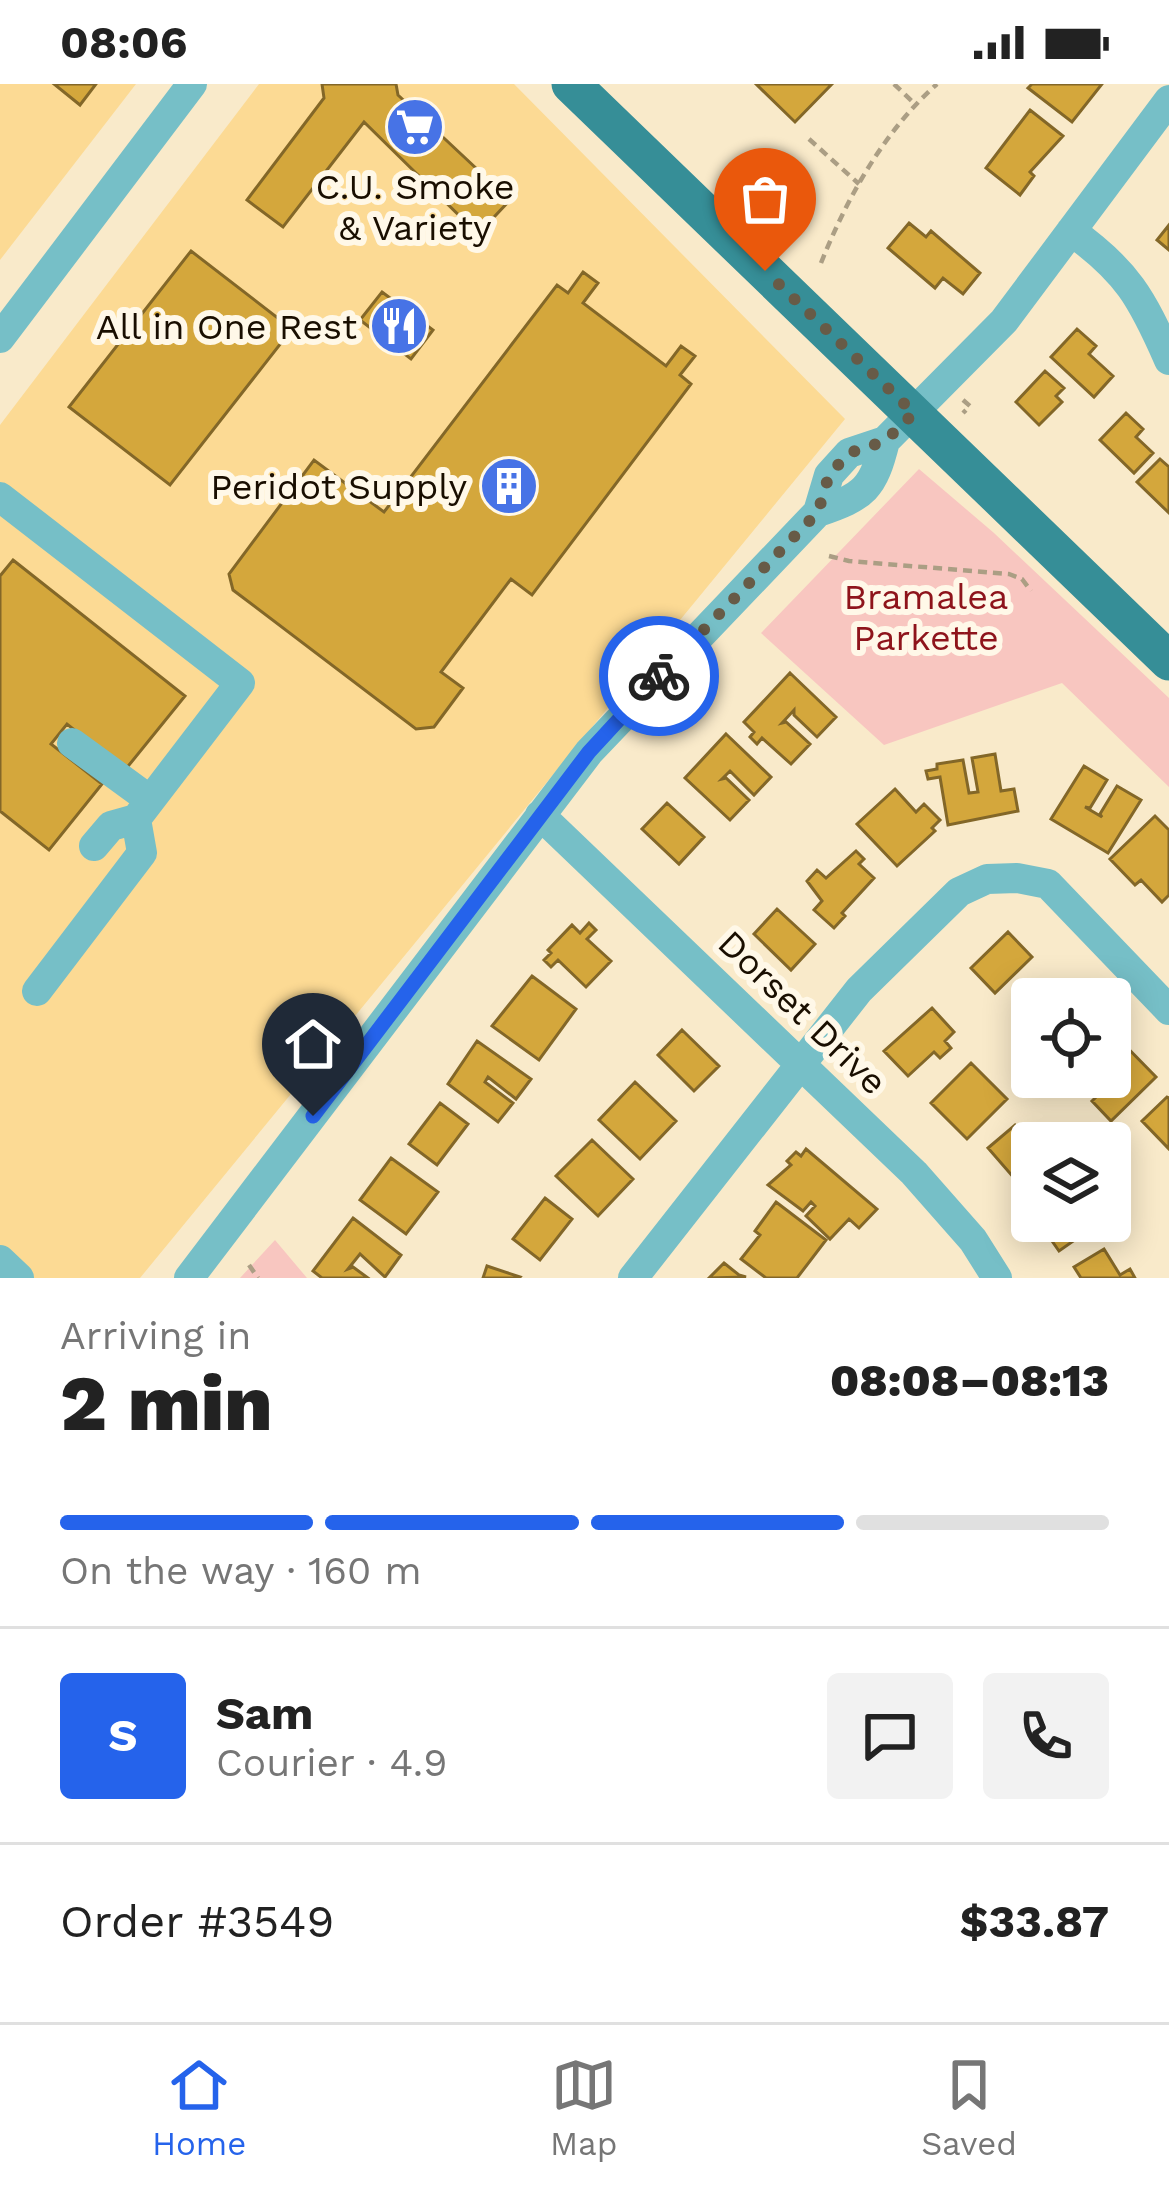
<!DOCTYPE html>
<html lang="en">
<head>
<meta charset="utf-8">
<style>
	body { margin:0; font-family:"Work Sans",sans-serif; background:#f2f2f2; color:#222; height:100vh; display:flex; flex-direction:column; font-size:45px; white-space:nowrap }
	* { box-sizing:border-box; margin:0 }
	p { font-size:39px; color:#767676 }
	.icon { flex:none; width:66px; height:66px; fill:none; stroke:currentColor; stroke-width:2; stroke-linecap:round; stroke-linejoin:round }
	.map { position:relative; height:1194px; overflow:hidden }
	.sheet { display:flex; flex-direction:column; background:#fff; flex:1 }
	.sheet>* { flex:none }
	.fabs { position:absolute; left:1011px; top:894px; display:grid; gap:24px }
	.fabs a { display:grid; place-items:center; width:120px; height:120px; border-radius:12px; background:#fff; box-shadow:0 6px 30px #0003; font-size:60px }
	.pin { position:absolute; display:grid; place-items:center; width:102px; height:102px; color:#fff; margin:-123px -51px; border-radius:50% 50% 50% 0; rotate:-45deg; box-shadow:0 0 12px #0007 }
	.pin .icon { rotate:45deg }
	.courier { position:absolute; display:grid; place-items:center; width:120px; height:120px; margin:-60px; border:9px solid #2563eb; border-radius:50%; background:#fff; color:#222; box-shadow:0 3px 15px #0007 }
	.overview em { font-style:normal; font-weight:800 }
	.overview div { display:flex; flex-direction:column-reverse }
	.overview { display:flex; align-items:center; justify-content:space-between; height:204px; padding:0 60px }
	h1 { font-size:78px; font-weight:800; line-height:90px }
	.bar { display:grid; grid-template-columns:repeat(4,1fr); gap:18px 12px; align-content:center; height:144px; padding:0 60px }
	.bar i { height:15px; border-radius:9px; background:#e0e0e0 }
	.bar .on { background:#2563eb }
	.bar p { grid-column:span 4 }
	.line { display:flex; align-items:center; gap:30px; padding:0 60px; border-top:3px solid #e0e0e0 }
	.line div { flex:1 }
	.round { display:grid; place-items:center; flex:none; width:126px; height:126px; border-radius:12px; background:#f2f2f2 }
	.status { display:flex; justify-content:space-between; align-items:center; height:84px; padding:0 60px; background:#fff; direction:ltr }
	.status svg { height:33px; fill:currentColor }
	.menu { display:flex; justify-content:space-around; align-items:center; height:168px; border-top:3px solid #e0e0e0; background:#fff; font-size:33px; color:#767676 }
	.menu a { display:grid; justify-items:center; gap:6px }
	.menu .on { color:#2563eb }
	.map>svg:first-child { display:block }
</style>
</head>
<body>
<div class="status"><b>08:06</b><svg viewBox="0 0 49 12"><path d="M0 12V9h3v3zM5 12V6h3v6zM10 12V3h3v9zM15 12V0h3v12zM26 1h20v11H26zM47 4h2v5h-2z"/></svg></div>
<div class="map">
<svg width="1169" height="1194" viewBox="0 0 1169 1194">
	<rect width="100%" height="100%" fill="#f9eaca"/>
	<path fill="#fcda94" d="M 0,0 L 136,0 L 0,176 Z
		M 259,0 L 514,0 L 845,335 L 140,1194 L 0,1194 L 0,341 Z"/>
	<path fill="#f8c6c0" d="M 919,385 L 994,449 L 1169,614 L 1169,703 L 1062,599 L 884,661 L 761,549 Z
		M 275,1156 L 307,1194 L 240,1194 Z"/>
	<path fill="#d4a73c" stroke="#836728" stroke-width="3" d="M 54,0 L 96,0 L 80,21 Z
		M 322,0 L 396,0 L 398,11 L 510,116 L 478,150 L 364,38 L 283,143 L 247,116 L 324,14 Z
		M 756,0 L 832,0 L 795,38 Z
		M 1032,0 L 1102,0 L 1072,38 L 1028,4 Z
		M 1030,26 L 1063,52 L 1030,88 L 1034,92 L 1020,111 L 986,84 Z
		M 909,139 L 926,153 L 931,147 L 980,189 L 963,210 L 943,194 L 935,204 L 888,164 Z
		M 1169,141 L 1169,166 L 1157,156 Z
		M 191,167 L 292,245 L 170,401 L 69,323 Z
		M 583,188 L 598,199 L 583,219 L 666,282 L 681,262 L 695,272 L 680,291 L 691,300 L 532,511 L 511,495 L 441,588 L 463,604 L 434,643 L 416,645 L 233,506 L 229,490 L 314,376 L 384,428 L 557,201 L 568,209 Z
		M 382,208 L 433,246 L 411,275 L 360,236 Z
		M 1077,245 L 1096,262 L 1089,270 L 1113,292 L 1094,313 L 1051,273 Z
		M 1045,287 L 1064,304 L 1056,312 L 1062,318 L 1039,341 L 1016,318 Z
		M 1126,329 L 1143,345 L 1136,353 L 1153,369 L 1134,389 L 1100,356 Z
		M 1160,375 L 1169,383 L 1169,429 L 1137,398 Z
		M 13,476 L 185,612 L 125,686 L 67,640 L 51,660 L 102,700 L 49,766 L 0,727 L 0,492 Z
		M 790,589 L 836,633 L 817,653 L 794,631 L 794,626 L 782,639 L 786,638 L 810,660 L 791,680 L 762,654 L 757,660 L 750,653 L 754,648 L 744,638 Z
		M 726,650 L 771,693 L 754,711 L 730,687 L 722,695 L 726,694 L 749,716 L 730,736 L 685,694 Z
		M 995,670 L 1001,707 L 1014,705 L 1018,727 L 948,741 L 940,693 L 928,695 L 926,687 L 937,685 L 937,680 L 963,676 L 969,709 L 978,708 L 972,674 Z
		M 1084,682 L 1107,696 L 1090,724 L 1085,723 L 1102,733 L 1100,730 L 1117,702 L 1141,716 L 1108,769 L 1051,735 Z
		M 895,705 L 916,728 L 924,720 L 940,736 L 932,744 L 935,747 L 897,782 L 857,740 Z
		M 667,719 L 704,753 L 679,780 L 642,745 Z
		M 1155,732 L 1169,746 L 1169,811 L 1162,818 L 1141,796 L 1135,801 L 1110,775 Z
		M 856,767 L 864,775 L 859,780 L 874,794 L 842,829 L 845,832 L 834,844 L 814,826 L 822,817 L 807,797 L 817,786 L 826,794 Z
		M 777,825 L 815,860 L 791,886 L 754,850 Z
		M 589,839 L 596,846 L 587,855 L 611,877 L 586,903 L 558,876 L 551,883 L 544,876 L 551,869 L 548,866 L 572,841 L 580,849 Z
		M 1008,848 L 1032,873 L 995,909 L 971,884 Z
		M 532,892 L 576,925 L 539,976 L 492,942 Z
		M 1060,896 L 1079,915 L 1041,915 Z
		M 932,924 L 954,948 L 945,957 L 951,964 L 940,974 L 934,968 L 908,992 L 884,967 Z
		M 1032,924 L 1032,949 L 1019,936 Z
		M 682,946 L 719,982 L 694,1007 L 658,971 Z
		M 1110,946 L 1156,993 L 1111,1037 L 1092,1017 L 1115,995 L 1119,996 L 1110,987 Z
		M 477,957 L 531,995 L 516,1015 L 488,993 L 485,998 L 513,1019 L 498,1038 L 448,1000 Z
		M 971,979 L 1007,1015 L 967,1055 L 931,1019 Z
		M 1068,993 L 1102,993 L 1085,1010 Z
		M 635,998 L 676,1037 L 640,1075 L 599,1036 Z
		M 1167,1013 L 1169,1014 L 1169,1065 L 1142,1037 Z
		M 440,1019 L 468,1040 L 437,1081 L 409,1060 Z
		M 1015,1041 L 1032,1061 L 1032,1094 L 1022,1103 L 988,1064 Z
		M 592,1056 L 633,1095 L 598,1132 L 556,1092 Z
		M 806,1065 L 877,1125 L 859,1144 L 849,1135 L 830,1155 L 806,1132 L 815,1122 L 811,1118 L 803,1127 L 768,1101 L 791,1081 L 787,1077 L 796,1068 L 801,1072 Z
		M 391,1074 L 438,1108 L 406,1150 L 360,1116 Z
		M 545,1114 L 572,1135 L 540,1176 L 513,1155 Z
		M 776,1118 L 826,1156 L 797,1194 L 766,1194 L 741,1175 L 760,1151 L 755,1147 Z
		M 353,1134 L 401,1171 L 385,1193 L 360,1170 L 348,1185 L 353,1183 L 368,1194 L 322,1194 L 313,1187 Z
		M 1038,1137 L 1102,1137 L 1059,1167 Z
		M 1104,1165 L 1120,1191 L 1130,1185 L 1135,1194 L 1081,1194 L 1074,1183 Z
		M 724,1179 L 739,1191 L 746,1193 L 709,1194 Z
		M 487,1182 L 520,1193 L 519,1194 L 483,1194 Z"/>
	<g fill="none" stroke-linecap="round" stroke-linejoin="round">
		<path stroke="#ab9e84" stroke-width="4.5" stroke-dasharray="9 6" stroke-linecap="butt" d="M 894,0 L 916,21
			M 809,55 L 859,100
			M 821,179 C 847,114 884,47 937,0
			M 963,316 L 970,322 L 963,329
			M 829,472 L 849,477 L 1009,490 L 1022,495 L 1031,507
			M 249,1181 L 258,1194"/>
		<path stroke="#76bfc7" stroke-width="30" d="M 1071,147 C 1127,187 1142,214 1169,276
			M 0,254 L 192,0
			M 0,413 L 240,599 L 136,735 L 111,742 L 94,762
			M 818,428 L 829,391 L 849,369 L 885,357 L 1004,237 L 1169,16
			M 72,659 L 150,716
			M 540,731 L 914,1089 L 973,1156 L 997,1194
			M 37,907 L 142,769 L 136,735
			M 0,1176 L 19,1194
			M 189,1194 L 589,668 L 818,428 C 865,412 873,405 885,357
			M 633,1194 L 859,906 L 959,808 L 987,795 L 1017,794 L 1048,800 L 1169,926"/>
		<path stroke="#368e97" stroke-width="39" d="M 571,0 L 1169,577"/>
	</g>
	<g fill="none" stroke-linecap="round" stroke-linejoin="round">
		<path stroke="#675b47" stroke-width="12" stroke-dasharray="0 21.6" d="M 659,592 L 818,428 L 829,391 L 849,369 L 885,357 L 914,329 L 765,187"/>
		<path stroke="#2563eb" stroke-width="15" d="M 313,1032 L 589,668 L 659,592"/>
	</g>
	<defs>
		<symbol id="supermarket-disc" viewBox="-11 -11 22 22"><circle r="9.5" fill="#4773e6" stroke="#fff8e8"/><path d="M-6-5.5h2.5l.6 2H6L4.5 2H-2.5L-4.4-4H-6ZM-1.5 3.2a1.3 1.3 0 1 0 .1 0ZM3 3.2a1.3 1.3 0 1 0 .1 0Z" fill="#fff"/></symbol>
		<symbol id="restaurant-disc" viewBox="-11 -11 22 22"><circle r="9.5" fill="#4773e6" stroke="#fff8e8"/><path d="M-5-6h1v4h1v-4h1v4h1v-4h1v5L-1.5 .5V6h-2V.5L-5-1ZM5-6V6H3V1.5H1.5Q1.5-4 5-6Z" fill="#fff"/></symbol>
		<symbol id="building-disc" viewBox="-11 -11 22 22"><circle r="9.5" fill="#4773e6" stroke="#fff8e8"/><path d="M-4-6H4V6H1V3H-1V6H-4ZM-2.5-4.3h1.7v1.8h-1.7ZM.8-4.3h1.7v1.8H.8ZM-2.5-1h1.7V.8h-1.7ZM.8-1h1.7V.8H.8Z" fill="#fff"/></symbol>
	</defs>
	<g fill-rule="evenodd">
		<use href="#supermarket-disc" x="382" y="10" width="66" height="66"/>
		<use href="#restaurant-disc" x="366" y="209" width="66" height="66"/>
		<use href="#building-disc" x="476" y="369" width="66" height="66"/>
	</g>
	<g text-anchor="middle" stroke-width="12" stroke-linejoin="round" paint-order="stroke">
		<g font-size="36" fill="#190e00" stroke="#fff8e8" text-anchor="end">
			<text x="415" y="115" text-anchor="middle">C.U. Smoke<tspan x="415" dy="41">&amp; Variety</tspan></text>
			<text x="357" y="255">All in One Rest</text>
			<text x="467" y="415">Peridot Supply</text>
		</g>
		<g font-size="36" fill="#8e141b" stroke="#fff8e8">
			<text x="926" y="525">Bramalea<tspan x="926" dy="41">Parkette</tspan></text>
		</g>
		<g font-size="36" fill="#190e00" stroke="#fff8e8">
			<text transform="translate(803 928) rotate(44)" y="13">Dorset Drive</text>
		</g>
	</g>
</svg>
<div class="fabs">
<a><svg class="icon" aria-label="locate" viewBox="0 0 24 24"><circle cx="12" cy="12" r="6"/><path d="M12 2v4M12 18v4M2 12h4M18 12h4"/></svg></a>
<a><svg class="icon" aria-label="layers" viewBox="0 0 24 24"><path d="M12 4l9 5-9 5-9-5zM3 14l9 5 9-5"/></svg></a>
</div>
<div class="pin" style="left:765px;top:187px;background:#ea580c"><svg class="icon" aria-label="bag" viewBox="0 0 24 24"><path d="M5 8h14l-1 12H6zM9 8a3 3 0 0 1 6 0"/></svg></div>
<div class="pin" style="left:313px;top:1032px;background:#1f2937"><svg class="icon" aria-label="home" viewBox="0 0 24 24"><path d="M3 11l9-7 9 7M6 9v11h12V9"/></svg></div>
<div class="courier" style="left:659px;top:592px"><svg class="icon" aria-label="bike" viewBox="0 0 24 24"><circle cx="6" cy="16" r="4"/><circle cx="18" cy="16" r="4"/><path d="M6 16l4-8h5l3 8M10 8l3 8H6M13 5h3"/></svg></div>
</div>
<section class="sheet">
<div class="overview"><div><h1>2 min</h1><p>Arriving in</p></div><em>08:08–08:13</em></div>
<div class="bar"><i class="on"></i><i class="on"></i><i class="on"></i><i></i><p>On the way · 160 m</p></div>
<div class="line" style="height:216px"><b class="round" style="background:#2563eb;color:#fff">S</b><div><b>Sam</b><p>Courier · 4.9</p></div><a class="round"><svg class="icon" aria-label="chat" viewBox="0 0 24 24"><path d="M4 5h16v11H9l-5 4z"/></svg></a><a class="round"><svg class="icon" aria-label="phone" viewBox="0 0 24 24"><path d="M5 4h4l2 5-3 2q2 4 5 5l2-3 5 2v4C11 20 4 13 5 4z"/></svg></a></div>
<div class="line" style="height:156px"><div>Order #3549</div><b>$33.87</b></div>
</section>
<nav class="menu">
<a class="on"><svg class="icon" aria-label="home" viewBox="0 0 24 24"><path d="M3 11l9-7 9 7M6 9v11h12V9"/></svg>Home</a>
<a><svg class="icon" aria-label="map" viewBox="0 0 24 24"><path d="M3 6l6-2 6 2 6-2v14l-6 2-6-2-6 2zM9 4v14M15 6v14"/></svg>Map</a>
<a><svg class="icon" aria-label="saved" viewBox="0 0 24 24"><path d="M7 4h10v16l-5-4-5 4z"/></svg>Saved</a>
</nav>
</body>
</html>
